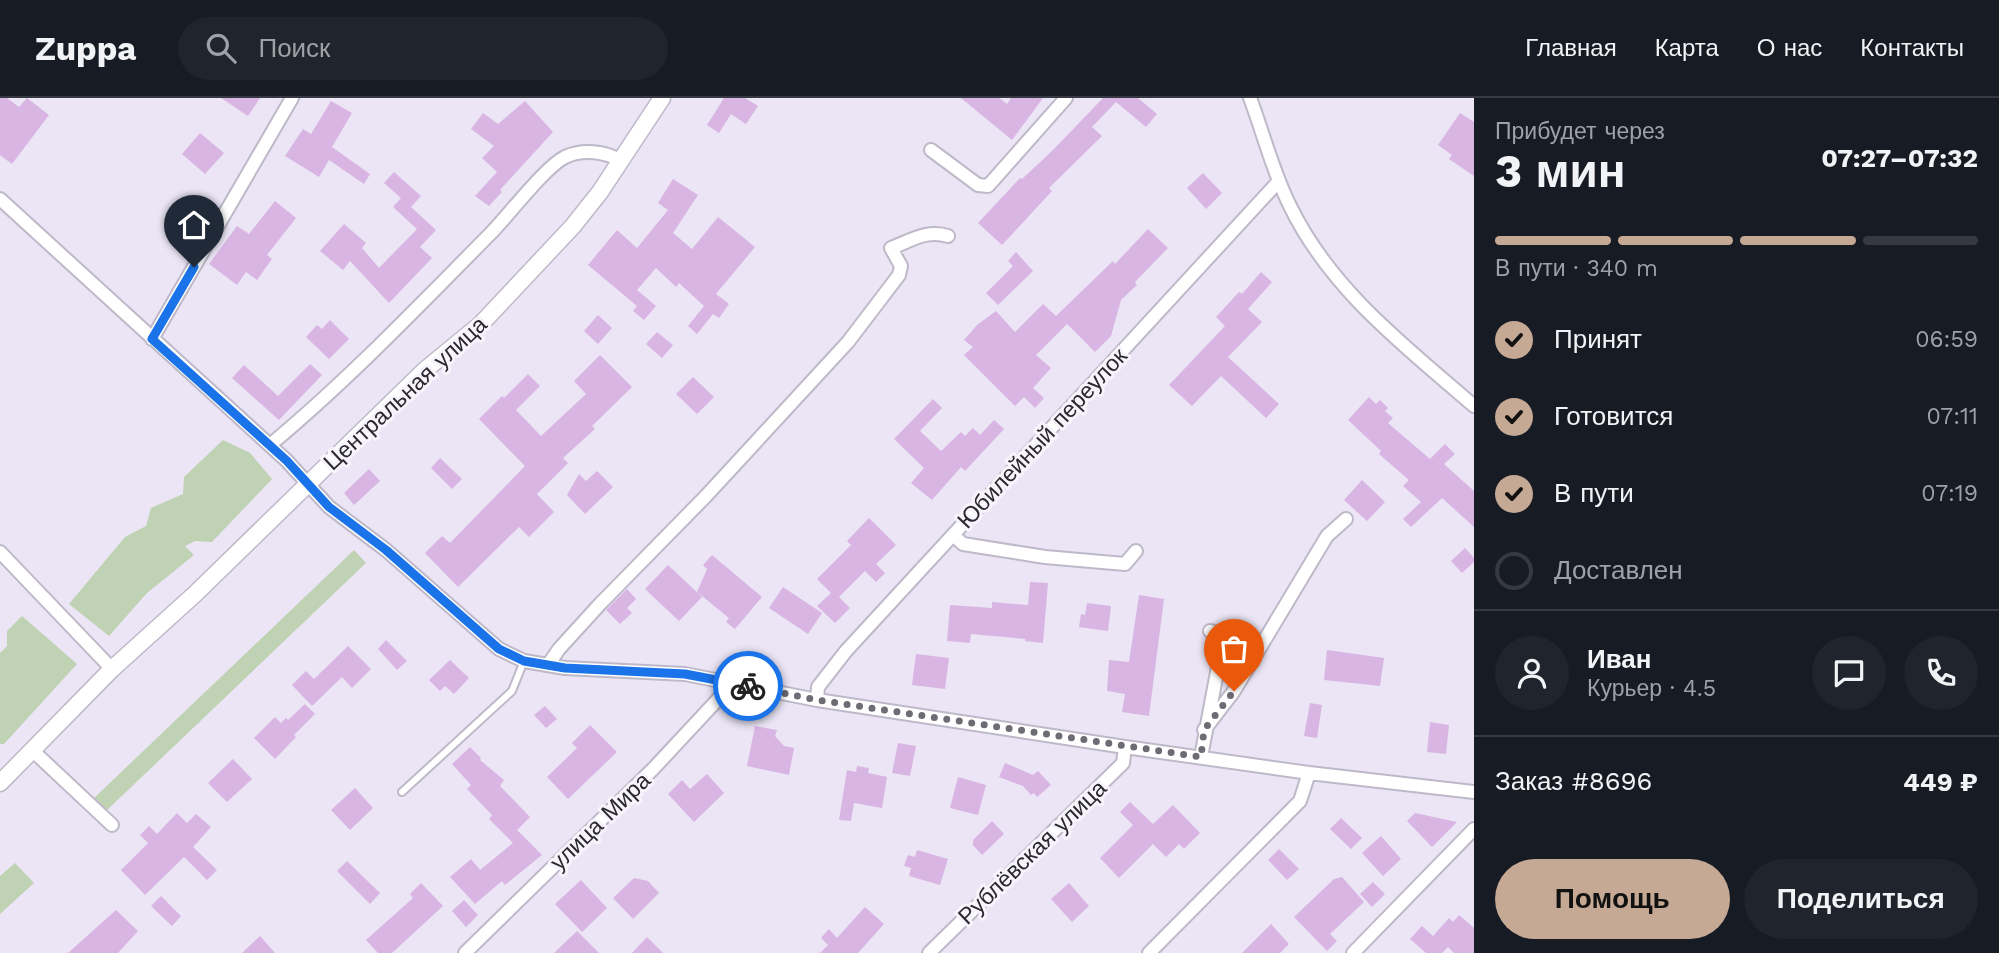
<!DOCTYPE html>
<html lang="ru">
<head>
<meta charset="utf-8">
<style>
	body { margin:0; font-family:"Work Sans",sans-serif; background:#20242c; color:#f1f3f6; height:100vh; display:flex; flex-direction:column; font-size:26px; white-space:nowrap }
	* { box-sizing:border-box; margin:0 }
	p { font-size:23px; color:#9ea1a6 }
	.icon { flex:none; width:38px; height:38px; fill:none; stroke:currentColor; stroke-width:2; stroke-linecap:round; stroke-linejoin:round }
	.map { position:relative; flex:1; overflow:hidden }
	.details { display:flex; flex-direction:column; background:#171b24; width:525px }
	.details>* { flex:none }
	.pin { position:absolute; display:grid; place-items:center; width:60px; height:60px; color:#fff; margin:-72px -30px; border-radius:50% 50% 50% 0; rotate:-45deg; box-shadow:0 0 7px #0007 }
	.pin .icon { rotate:45deg }
	.courier { position:absolute; display:grid; place-items:center; width:70px; height:70px; margin:-35px; border:5px solid #1a73e8; border-radius:50%; background:#fff; color:#222; box-shadow:0 2px 9px #0007 }
	.head em { font-style:normal; font-weight:700 }
	.head div { display:flex; flex-direction:column-reverse }
	.head { display:flex; align-items:center; justify-content:space-between; height:119px; padding:0 21px }
	h1 { font-size:46px; font-weight:700; line-height:52px }
	.bar { display:grid; grid-template-columns:repeat(4,1fr); gap:10px 7px; align-content:center; height:84px; padding:0 21px }
	.bar i { height:9px; border-radius:5px; background:#363941 }
	.bar .on { background:#c6a995 }
	.bar p { grid-column:span 4 }
	.line { display:flex; align-items:center; gap:18px; padding:0 21px; border-top:2px solid #363941 }
	.line div { flex:1 }
	.round { display:grid; place-items:center; flex:none; width:74px; height:74px; border-radius:37px; background:#20242c }
	ol { padding:0 21px; list-style:none }
	li { display:flex; align-items:center; gap:21px; height:77px }
	li p { margin-inline-start:auto }
	li .icon { padding:7px; border-radius:50%; background:#c6a995; color:#111; stroke-width:4 }
	li:last-child { color:#9ea1a6 }
	li i { width:38px; height:38px; border:4px solid #363941; border-radius:50% }
	.button { display:flex; gap:14px; margin-top:auto; padding:14px 21px }
	.button a { flex:1; height:80px; border-radius:42px; background:#c6a995; color:#111; font-size:28px; font-weight:700; line-height:80px; text-align:center }
	.button a+a { background:#20242c; color:#f1f3f6 }
	header { display:flex; align-items:center; gap:42px; box-sizing:border-box; height:98px; padding:0 35px; background:#171b24; border-bottom:2px solid #363941 }
	header strong { font-size:33px }
	nav { display:flex; gap:38px; margin-inline-start:auto; font-size:24px }
	.search { width:490px; height:63px; background:#20242c; display:flex; align-items:center; gap:18px; box-sizing:border-box; padding:0 24px; border-radius:38px; color:#9ea1a6; font-size:26px }
	main { display:flex; flex:1; min-height:0 }
	.map>svg:first-child { display:block }
</style>
</head>
<body>
<header>
<strong>Zuppa</strong>
<div class="search"><svg class="icon" aria-label="search" viewBox="0 0 24 24"><circle cx="10" cy="10" r="6"/><path d="M15 15l6 6"/></svg>Поиск</div>
<nav><a>Главная</a><a>Карта</a><a>О нас</a><a>Контакты</a></nav>
</header>
<main>
<div class="map">
<svg width="1474" height="855" viewBox="0 0 1474 855">
	<rect width="100%" height="100%" fill="#ebe5f5"/>
	<path fill="#bfd2b3" d="M 223,342 L 250,355 L 272,381 L 212,444 L 195,443 L 185,448 L 194,457 L 147,495 L 109,538 L 69,506 L 125,439 L 146,428 L 151,410 L 183,396 L 184,379 Z
		M 354,452 L 366,465 L 105,714 L 93,701 Z
		M 22,518 L 77,566 L 4,646 L 0,646 L 0,555 L 7,548 L 7,533 Z
		M 15,765 L 34,785 L 0,816 L 0,778 Z"/>
	<path fill="#d9b5e3" d="M 0,0 L 7,0 L 19,9 L 27,0 L 49,17 L 12,66 L 0,57 Z
		M 221,0 L 260,0 L 248,18 Z
		M 724,0 L 745,0 L 758,8 L 746,26 L 731,16 L 719,35 L 707,27 Z
		M 961,0 L 999,0 L 1007,6 L 1011,0 L 1043,0 L 1012,42 Z
		M 1103,0 L 1138,0 L 1157,16 L 1146,29 L 1116,4 L 1092,29 L 1102,38 L 1049,90 L 1052,93 L 1002,147 L 978,125 L 1020,80 L 1022,81 L 1053,52 Z
		M 331,3 L 352,15 L 332,49 L 370,76 L 364,86 L 329,62 L 319,79 L 285,58 L 303,31 L 311,36 Z
		M 525,3 L 553,34 L 500,92 L 502,94 L 489,108 L 475,98 L 497,74 L 482,60 L 494,48 L 471,31 L 483,15 L 498,26 Z
		M 1460,15 L 1474,24 L 1474,78 L 1449,61 L 1452,57 L 1438,47 Z
		M 200,35 L 224,55 L 205,76 L 182,56 Z
		M 394,74 L 421,98 L 411,109 L 436,132 L 420,149 L 432,160 L 389,205 L 350,163 L 343,172 L 320,153 L 344,126 L 366,145 L 362,150 L 379,170 L 417,131 L 393,109 L 401,100 L 384,85 Z
		M 1203,75 L 1222,95 L 1206,111 L 1187,90 Z
		M 673,81 L 698,97 L 673,135 L 692,151 L 718,119 L 755,149 L 716,196 L 729,206 L 719,220 L 713,216 L 697,236 L 688,228 L 704,208 L 679,185 L 676,189 L 656,170 L 637,192 L 656,208 L 644,222 L 633,213 L 637,208 L 588,167 L 617,132 L 637,150 L 668,112 L 658,105 Z
		M 275,103 L 296,120 L 267,157 L 272,161 L 257,182 L 246,174 L 237,187 L 209,166 L 237,128 L 249,136 Z
		M 1148,131 L 1168,150 L 1135,184 L 1137,187 L 1121,202 L 1111,238 L 1095,254 L 1067,226 L 1036,257 L 1051,270 L 1033,290 L 1044,300 L 1035,310 L 1024,299 L 1015,308 L 964,257 L 973,249 L 964,242 L 977,227 L 996,213 L 1015,234 L 1043,206 L 1056,218 L 1113,163 L 1115,166 Z
		M 1016,154 L 1033,173 L 998,207 L 986,195 L 1013,168 L 1008,163 Z
		M 1261,174 L 1272,184 L 1248,211 L 1262,224 L 1228,259 L 1279,306 L 1266,320 L 1221,278 L 1192,308 L 1169,287 L 1225,228 L 1216,219 L 1239,194 L 1242,196 Z
		M 598,217 L 612,230 L 598,246 L 584,233 Z
		M 330,222 L 349,241 L 329,261 L 306,239 L 317,227 L 322,231 Z
		M 657,234 L 673,247 L 662,260 L 646,246 Z
		M 600,257 L 632,289 L 592,328 L 595,331 L 563,360 L 568,365 L 537,396 L 554,414 L 529,439 L 519,429 L 458,489 L 425,455 L 442,438 L 450,445 L 525,368 L 479,321 L 502,298 L 504,300 L 528,276 L 540,288 L 516,312 L 541,338 L 586,296 L 574,283 Z
		M 310,266 L 322,277 L 279,322 L 232,280 L 244,267 L 278,298 Z
		M 693,279 L 714,299 L 697,316 L 676,296 Z
		M 1369,299 L 1376,306 L 1380,302 L 1388,310 L 1385,313 L 1393,320 L 1388,325 L 1430,361 L 1445,346 L 1455,356 L 1444,366 L 1474,393 L 1474,429 L 1442,400 L 1411,429 L 1403,421 L 1421,404 L 1403,388 L 1409,382 L 1379,356 L 1381,353 L 1348,322 Z
		M 933,301 L 942,310 L 920,333 L 941,353 L 961,334 L 965,338 L 973,330 L 980,337 L 994,322 L 1004,331 L 965,373 L 961,369 L 932,402 L 911,385 L 924,370 L 894,341 Z
		M 440,360 L 462,381 L 452,391 L 431,370 Z
		M 369,371 L 380,383 L 354,407 L 344,395 Z
		M 597,373 L 613,389 L 585,416 L 567,397 L 579,376 L 586,383 Z
		M 1362,382 L 1385,404 L 1367,423 L 1344,402 Z
		M 869,420 L 896,447 L 876,466 L 885,475 L 876,484 L 865,473 L 839,499 L 850,510 L 835,525 L 817,508 L 831,495 L 817,481 L 851,447 L 847,443 Z
		M 1465,450 L 1474,460 L 1474,464 L 1462,475 L 1451,463 Z
		M 712,457 L 762,499 L 735,531 L 726,524 L 729,520 L 697,494 L 707,471 L 703,467 Z
		M 668,467 L 702,499 L 679,523 L 645,491 Z
		M 1030,484 L 1048,485 L 1043,545 L 1025,543 L 1025,541 L 971,536 L 970,545 L 947,543 L 950,507 L 992,510 L 992,504 L 1028,507 Z
		M 783,489 L 822,515 L 808,536 L 769,510 Z
		M 627,491 L 636,501 L 627,510 L 632,515 L 620,526 L 606,512 Z
		M 1139,497 L 1164,501 L 1149,618 L 1122,614 L 1125,596 L 1107,593 L 1109,562 L 1129,564 Z
		M 1087,505 L 1111,508 L 1108,533 L 1079,529 L 1081,516 L 1085,517 Z
		M 386,542 L 407,563 L 397,572 L 378,551 Z
		M 348,548 L 371,571 L 352,590 L 342,579 L 312,608 L 292,587 L 306,573 L 314,581 Z
		M 1327,552 L 1384,560 L 1380,588 L 1324,582 Z
		M 916,556 L 949,560 L 945,591 L 912,587 Z
		M 450,562 L 469,580 L 454,596 L 445,588 L 440,593 L 429,582 Z
		M 1310,605 L 1322,607 L 1317,640 L 1304,638 Z
		M 305,606 L 315,616 L 294,637 L 296,639 L 275,661 L 254,640 L 275,619 L 281,625 L 286,620 L 288,622 Z
		M 545,608 L 557,621 L 546,630 L 534,617 Z
		M 1430,624 L 1449,627 L 1446,656 L 1427,654 Z
		M 590,627 L 617,654 L 568,701 L 547,679 L 577,650 L 572,645 Z
		M 755,628 L 777,632 L 775,638 L 784,648 L 794,650 L 789,677 L 747,668 Z
		M 898,645 L 916,648 L 910,678 L 892,675 Z
		M 470,649 L 481,660 L 480,662 L 504,682 L 500,688 L 530,719 L 517,732 L 542,757 L 505,787 L 502,783 L 475,806 L 450,779 L 471,761 L 480,772 L 513,745 L 489,721 L 492,717 L 467,691 L 471,687 L 452,666 Z
		M 233,661 L 252,681 L 227,704 L 208,685 Z
		M 1005,665 L 1033,677 L 1038,673 L 1051,687 L 1037,699 L 1034,695 L 1031,697 L 1023,688 L 999,679 Z
		M 857,668 L 869,670 L 868,675 L 887,679 L 882,710 L 854,705 L 851,723 L 839,722 L 847,672 L 856,674 Z
		M 707,676 L 724,695 L 694,724 L 668,696 L 682,682 L 690,691 Z
		M 958,679 L 986,687 L 978,717 L 950,710 Z
		M 355,690 L 373,710 L 350,732 L 331,712 Z
		M 1130,704 L 1153,726 L 1173,707 L 1200,735 L 1184,751 L 1179,746 L 1166,759 L 1153,746 L 1119,780 L 1100,760 L 1133,727 L 1120,714 Z
		M 177,715 L 187,725 L 196,716 L 211,729 L 193,749 L 217,772 L 207,782 L 184,759 L 145,797 L 121,772 L 148,745 L 140,737 L 149,728 L 157,736 Z
		M 1415,715 L 1457,724 L 1432,749 L 1407,723 Z
		M 1341,720 L 1362,740 L 1351,751 L 1330,731 Z
		M 992,723 L 1004,736 L 982,757 L 973,747 L 973,742 Z
		M 1381,738 L 1401,761 L 1383,778 L 1362,755 Z
		M 1279,751 L 1299,771 L 1287,782 L 1268,762 Z
		M 917,752 L 948,761 L 940,787 L 909,778 L 911,770 L 904,768 L 908,757 L 915,759 Z
		M 347,763 L 380,795 L 370,806 L 337,773 Z
		M 1342,779 L 1364,804 L 1330,836 L 1337,843 L 1327,853 L 1294,819 L 1334,781 Z
		M 634,780 L 648,783 L 659,795 L 633,821 L 613,800 Z
		M 581,782 L 607,810 L 582,834 L 555,806 Z
		M 1373,784 L 1385,796 L 1372,809 L 1360,796 Z
		M 421,785 L 443,808 L 392,855 L 378,855 L 366,842 L 413,800 L 410,796 Z
		M 1069,785 L 1089,808 L 1072,824 L 1051,801 Z
		M 161,798 L 181,818 L 172,828 L 151,808 Z
		M 464,802 L 478,817 L 466,829 L 452,813 Z
		M 865,809 L 884,826 L 858,855 L 820,855 L 828,847 L 821,840 L 829,831 L 837,840 Z
		M 116,812 L 138,833 L 118,855 L 68,855 Z
		M 1459,817 L 1474,830 L 1474,855 L 1454,855 L 1448,849 L 1442,855 L 1426,855 L 1410,841 L 1422,828 L 1433,838 L 1449,820 L 1453,824 Z
		M 1271,826 L 1289,846 L 1280,855 L 1242,855 Z
		M 577,833 L 599,855 L 554,855 Z
		M 260,838 L 275,855 L 242,855 Z
		M 647,839 L 663,855 L 632,855 Z"/>
	<g fill="none" stroke-linecap="round" stroke-linejoin="round">
		<defs>
			<path id="service" d="M 402,694 L 512,593 L 524,563"/>
			<path id="minor" d="M 1250,0 C 1264,37 1273,75 1291,110 C 1332,193 1406,249 1474,308
				M 931,52 L 978,87 L 988,88 L 1066,0
				M 0,101 L 287,363 L 329,409 L 386,452 L 499,551 L 524,563 L 565,570 L 685,576 L 817,602 L 1125,649 L 1309,675 L 1474,694
				M 152,241 L 292,0
				M 270,347 C 348,282 419,208 490,136 C 508,118 545,69 565,59 C 582,51 605,53 621,63
				M 953,437 L 963,446 L 1045,459 L 1125,466 L 1136,453
				M 0,454 L 112,571
				M 548,567 L 559,551 L 600,506 L 706,398 L 848,244 L 899,177 L 901,168 L 891,150 C 910,143 927,131 948,138
				M 817,602 L 818,589 L 846,553 L 1278,84
				M 1204,632 L 1234,593 L 1327,438 L 1346,421
				M 32,652 L 112,727
				M 1201,659 L 1224,537 L 1210,533
				M 465,855 L 654,670 L 721,598 L 724,584
				M 929,855 L 1123,665 L 1125,649
				M 1149,855 L 1300,703 L 1309,675
				M 1353,855 L 1474,731"/>
			<path id="tertiary" d="M 0,685 L 112,571 L 195,496 L 425,272 L 481,226 L 573,128 L 600,94 L 662,0"/>
		</defs>
		<use href="#service" stroke="#beb9c8" stroke-width="10"/>
		<use href="#minor" stroke="#beb9c8" stroke-width="16"/>
		<use href="#tertiary" stroke="#beb9c8" stroke-width="19"/>
		<use href="#service" stroke="#fff" stroke-width="6"/>
		<use href="#minor" stroke="#fff" stroke-width="12"/>
		<use href="#tertiary" stroke="#fff" stroke-width="16"/>
	</g>
	<g fill="none" stroke-linecap="round" stroke-linejoin="round">
		<path stroke="#6e6b74" stroke-width="7" stroke-dasharray="0 12.6" d="M 748,588 L 817,602 L 1201,659 L 1204,632 L 1234,593"/>
		<path stroke="#1a73e8" stroke-width="9" d="M 194,169 L 152,241 L 287,363 L 329,409 L 386,452 L 499,551 L 524,563 L 565,570 L 685,576 L 748,588"/>
	</g>
	<g text-anchor="middle" stroke-width="6" stroke-linejoin="round" paint-order="stroke">
		<g font-size="23" fill="#2b292f" stroke="#f7f4fd">
			<text transform="translate(405 295) rotate(-43)" y="8">Центральная улица</text>
			<text transform="translate(1042 340) rotate(-47)" y="8">Юбилейный переулок</text>
			<text transform="translate(600 723) rotate(-44)" y="8">улица Мира</text>
			<text transform="translate(1032 754) rotate(-44)" y="8">Рублёвская улица</text>
		</g>
	</g>
</svg>
<div class="pin" style="left:1234px;top:593px;background:#ea580c"><svg class="icon" aria-label="bag" viewBox="0 0 24 24"><path d="M5 8h14l-1 12H6zM9 8a3 3 0 0 1 6 0"/></svg></div>
<div class="pin" style="left:194px;top:169px;background:#1f2937"><svg class="icon" aria-label="home" viewBox="0 0 24 24"><path d="M3 11l9-7 9 7M6 9v11h12V9"/></svg></div>
<div class="courier" style="left:748px;top:588px"><svg class="icon" aria-label="bike" viewBox="0 0 24 24"><circle cx="6" cy="16" r="4"/><circle cx="18" cy="16" r="4"/><path d="M6 16l4-8h5l3 8M10 8l3 8H6M13 5h3"/></svg></div>
</div>
<section class="details">
<div class="head"><div><h1>3 мин</h1><p>Прибудет через</p></div><em>07:27–07:32</em></div>
<div class="bar"><i class="on"></i><i class="on"></i><i class="on"></i><i></i><p>В пути · 340 m</p></div>
<ol>
<li><svg class="icon" aria-label="check" viewBox="0 0 24 24"><path d="M5 12l5 5 9-10"/></svg>Принят<p>06:59</p></li>
<li><svg class="icon" aria-label="check" viewBox="0 0 24 24"><path d="M5 12l5 5 9-10"/></svg>Готовится<p>07:11</p></li>
<li><svg class="icon" aria-label="check" viewBox="0 0 24 24"><path d="M5 12l5 5 9-10"/></svg>В пути<p>07:19</p></li>
<li><i></i>Доставлен</li>
</ol>
<div class="line" style="height:126px"><a class="round"><svg class="icon" aria-label="person" viewBox="0 0 24 24"><circle cx="12" cy="8" r="4"/><path d="M4 21q1-7 8-7t8 7"/></svg></a><div><b>Иван</b><p>Курьер · 4.5</p></div><a class="round"><svg class="icon" aria-label="chat" viewBox="0 0 24 24"><path d="M4 5h16v11H9l-5 4z"/></svg></a><a class="round"><svg class="icon" aria-label="phone" viewBox="0 0 24 24"><path d="M5 4h4l2 5-3 2q2 4 5 5l2-3 5 2v4C11 20 4 13 5 4z"/></svg></a></div>
<div class="line" style="height:91px"><div>Заказ #8696</div><b>449 ₽</b></div>
<div class="button"><a>Помощь</a><a>Поделиться</a></div>
</section>
</main>
</body>
</html>
